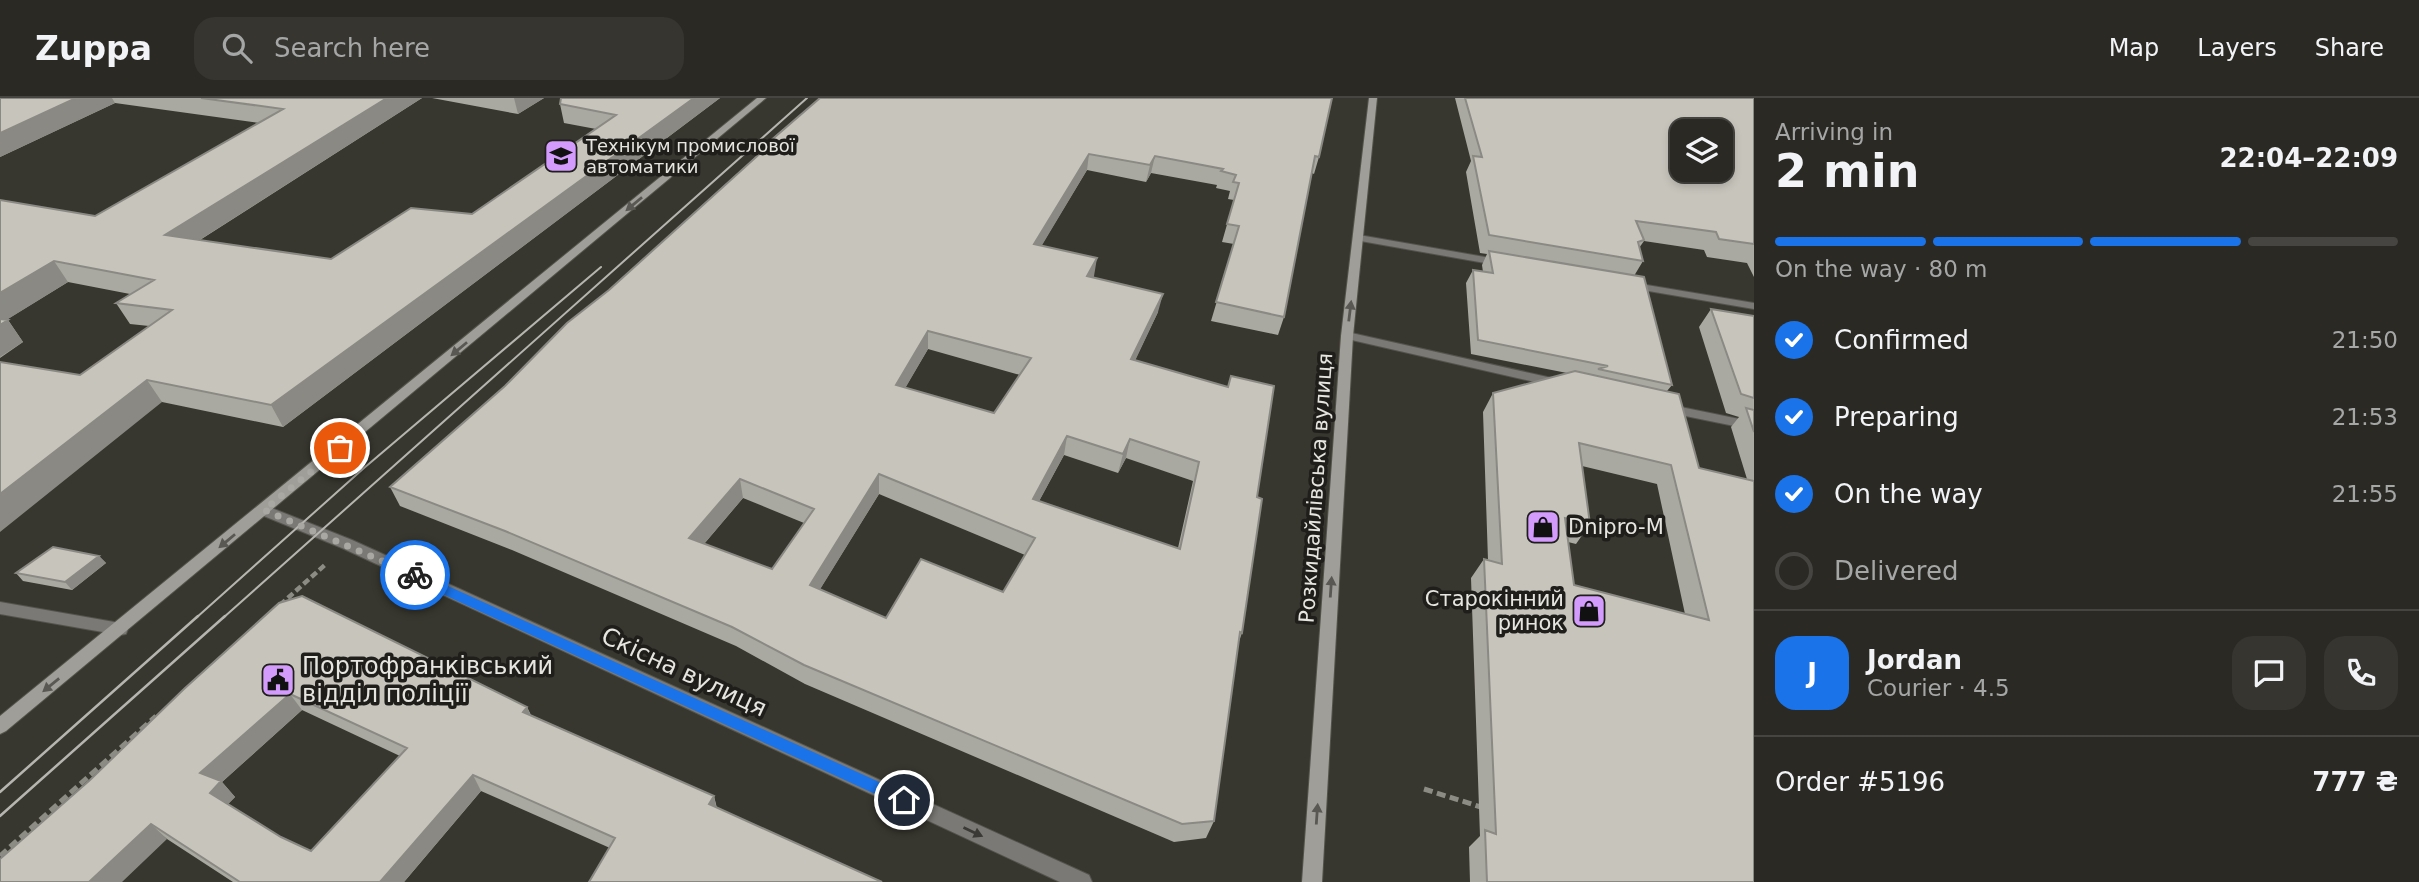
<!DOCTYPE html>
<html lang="en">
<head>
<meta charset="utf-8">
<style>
	body { margin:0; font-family:"DejaVu Sans",sans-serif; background:#363530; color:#f1f3f6; height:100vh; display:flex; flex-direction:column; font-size:26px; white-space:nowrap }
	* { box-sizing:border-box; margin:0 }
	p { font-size:23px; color:#a5a6a6 }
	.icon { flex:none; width:38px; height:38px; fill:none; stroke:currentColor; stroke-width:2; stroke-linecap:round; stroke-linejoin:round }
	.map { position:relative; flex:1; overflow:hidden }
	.side { display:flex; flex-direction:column; background:#2a2923; width:665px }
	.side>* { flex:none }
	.tools { position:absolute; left:1670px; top:21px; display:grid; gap:14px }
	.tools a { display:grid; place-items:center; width:63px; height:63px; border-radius:14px; background:#2a2923; box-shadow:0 4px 10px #0003,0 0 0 2px #464541; font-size:35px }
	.pin { position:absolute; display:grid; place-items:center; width:60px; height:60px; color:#fff; margin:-30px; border:4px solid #fff; border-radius:50%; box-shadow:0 2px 7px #0007 }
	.courier { position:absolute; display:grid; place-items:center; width:70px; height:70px; margin:-35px; border:5px solid #1a73e8; border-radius:50%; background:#fff; color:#222; box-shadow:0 2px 9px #0007 }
	.head em { font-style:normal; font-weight:600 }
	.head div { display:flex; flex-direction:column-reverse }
	.head { display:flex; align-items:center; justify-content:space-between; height:119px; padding:0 21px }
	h1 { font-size:46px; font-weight:600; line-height:52px }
	.bar { display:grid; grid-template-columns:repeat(4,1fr); gap:10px 7px; align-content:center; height:84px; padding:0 21px }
	.bar i { height:9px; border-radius:5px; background:#464541 }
	.bar .on { background:#1a73e8 }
	.bar p { grid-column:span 4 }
	.line { display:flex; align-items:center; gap:18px; padding:0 21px; border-top:2px solid #464541 }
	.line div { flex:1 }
	.round { display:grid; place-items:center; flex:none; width:74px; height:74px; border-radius:21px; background:#363530 }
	ol { padding:0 21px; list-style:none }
	li { display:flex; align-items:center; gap:21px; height:77px }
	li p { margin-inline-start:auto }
	li .icon { padding:7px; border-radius:50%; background:#1a73e8; color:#fff; stroke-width:4 }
	li:last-child { color:#a5a6a6 }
	li i { width:38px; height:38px; border:4px solid #464541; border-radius:50% }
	header { display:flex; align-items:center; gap:42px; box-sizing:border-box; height:98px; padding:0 35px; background:#2a2923; border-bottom:2px solid #464541 }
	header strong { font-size:33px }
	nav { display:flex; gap:38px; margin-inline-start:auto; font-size:24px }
	.search { width:490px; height:63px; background:#363530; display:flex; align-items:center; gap:18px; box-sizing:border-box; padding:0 24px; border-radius:21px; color:#a5a6a6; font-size:26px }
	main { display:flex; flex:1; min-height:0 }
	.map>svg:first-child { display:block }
</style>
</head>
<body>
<header>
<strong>Zuppa</strong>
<div class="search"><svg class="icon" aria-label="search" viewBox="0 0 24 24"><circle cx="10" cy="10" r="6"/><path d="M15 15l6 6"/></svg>Search here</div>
<nav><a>Map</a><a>Layers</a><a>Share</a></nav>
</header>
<main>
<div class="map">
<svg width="1754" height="784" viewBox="0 0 1754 784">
	<rect width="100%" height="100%" fill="#38372f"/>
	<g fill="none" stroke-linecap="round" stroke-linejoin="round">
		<defs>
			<path id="lane" d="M 1347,234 L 1561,282 L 1567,286 L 1561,290 L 1343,240 L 1341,238 Z
				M 1666,306 L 1754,324 L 1754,332 L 1661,313 L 1660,310 Z"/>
			<path id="street" d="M 1359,137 L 1502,162 L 1507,165 L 1502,168 L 1355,142 L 1354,140 Z
				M 1629,184 L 1754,205 L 1754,211 L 1625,189 L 1624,187 Z
				M 264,407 L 352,442 L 1089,777 L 1092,784 L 1060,784 L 342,450 L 259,416 L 257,412 L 259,408 Z
				M 0,504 L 120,525 L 126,526 L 128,531 L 126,536 L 120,537 L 0,516 Z"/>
			<path id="secondary" d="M 757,0 L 766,0 L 6,633 L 0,636 L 0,618 Z
				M 1369,0 L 1377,0 L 1353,238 L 1322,784 L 1302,784 L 1341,238 Z"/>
		</defs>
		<use href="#lane" stroke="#54534b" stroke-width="2"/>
		<use href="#street" stroke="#54534b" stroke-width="2"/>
		<use href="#secondary" stroke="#54534b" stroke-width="2"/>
		<path stroke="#8c8b84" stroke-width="4.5" stroke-dasharray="7 3.5" stroke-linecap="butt" d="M 280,507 L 326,466"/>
		<path stroke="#8c8b84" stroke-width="5" stroke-dasharray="9 4.5" stroke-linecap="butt" d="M 1424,691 L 1484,710
			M 0,758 L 156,618"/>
		<use href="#lane" fill="#7a7975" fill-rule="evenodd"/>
		<use href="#street" fill="#7a7975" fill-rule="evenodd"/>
		<use href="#secondary" fill="#9f9e98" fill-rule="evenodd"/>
		<path stroke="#b6b5af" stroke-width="2" d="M 196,520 L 364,370 L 601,169
			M 223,520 L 807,0"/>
		<path stroke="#b6b5af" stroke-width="2.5" d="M 0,694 L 198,518
			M 0,718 L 225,518"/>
	</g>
	<path fill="#aaa9a1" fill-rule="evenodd" d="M 0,0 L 422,0 L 200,142 L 331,161 L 472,116 L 596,31 L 564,25 L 560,6 L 561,0 L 720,0 L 283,329 L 162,304 L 80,277 L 149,228 L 130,226 L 116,205 L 130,196 L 68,184 L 6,222 L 8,222 L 23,244 L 0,260 L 0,102 L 95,118 L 259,25 L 115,5 L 0,59 Z
		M 432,0 L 544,0 L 518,16 Z
		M 1455,0 L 1754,0 L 1754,179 L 1747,165 L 1707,159 L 1704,152 L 1644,143 L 1639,150 L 1643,163 L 1634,178 L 1672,287 L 1667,293 L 1699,370 L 1747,381 L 1731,329 L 1739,319 L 1726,315 L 1699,229 L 1711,211 L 1754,218 L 1754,784 L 1470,784 L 1469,749 L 1480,738 L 1471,480 L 1484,461 L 1488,462 L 1483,314 L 1493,295 L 1567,275 L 1471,256 L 1466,185 L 1473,172 L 1483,174 L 1482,167 L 1487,156 L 1480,155 L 1466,74 L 1471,63 ZM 1582,368 L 1657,386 L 1685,516 L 1574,487 L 1568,444 L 1576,446 L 1590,426 Z
		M 783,31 L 1319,59 L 1314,76 L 1312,75 L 1284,219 L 1278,237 L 1211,223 L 1234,146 L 1222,144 L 1234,102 L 1228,101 L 1230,93 L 1216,90 L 1217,87 L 1151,75 L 1146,84 L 1087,72 L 1041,148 L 1094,178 L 1093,179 L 1158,214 L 1135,262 L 1257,399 L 1242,535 L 1239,543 L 1214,723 L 1206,740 L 1174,744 L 805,586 L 736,548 L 512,452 L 400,408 L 390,389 L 505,288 L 609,192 L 761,54 L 761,51 ZM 928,251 L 1020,277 L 994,315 L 905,290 ZM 1064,357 L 1118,375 L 1126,360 L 1193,383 L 1178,450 L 1039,403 ZM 879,396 L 1025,457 L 1003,494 L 886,520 L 820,491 ZM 743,400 L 804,425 L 772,471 L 704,446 Z
		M 99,458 L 106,465 L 72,492 L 23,483 L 16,475 Z
		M 184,591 L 527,609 L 531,617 L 714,698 L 717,710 L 610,750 L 481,693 L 404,784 L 233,784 L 167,741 L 90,682 ZM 302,612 L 400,658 L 311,753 L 281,739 L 228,706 L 235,699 L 222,684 Z"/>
	<path fill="#8b8983" d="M 76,0 L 112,0 L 115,5 L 0,59 L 0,35 Z
		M 387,0 L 422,0 L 176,157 L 165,137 Z
		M 514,0 L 544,0 L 518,16 Z
		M 694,0 L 720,0 L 283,329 L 271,307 Z
		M 1089,56 L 1087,72 L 1032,164 L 1034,146 Z
		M 1155,58 L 1151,75 L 1146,84 L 1150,67 Z
		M 1097,160 L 1094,178 L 1084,196 L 1087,178 Z
		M 54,163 L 68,184 L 0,226 L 0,195 Z
		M 1163,196 L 1158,214 L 1127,280 L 1131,261 Z
		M 8,222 L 23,244 L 0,259 L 0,227 Z
		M 928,233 L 928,251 L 896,306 L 896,287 Z
		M 147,282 L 162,304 L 0,434 L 0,396 Z
		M 1067,338 L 1064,357 L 1030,420 L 1033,401 Z
		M 1130,341 L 1126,360 L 1118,375 L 1123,356 Z
		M 879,376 L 879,396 L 811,506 L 810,487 Z
		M 740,381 L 743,400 L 693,459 L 689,440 Z
		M 99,458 L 106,465 L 72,492 L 65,484 Z
		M 290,596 L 302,612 L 222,684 L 235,699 L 224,710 L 210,695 L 200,675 Z
		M 527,609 L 534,625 L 523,614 Z
		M 473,677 L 481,693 L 404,784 L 380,784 Z
		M 714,698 L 717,713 L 709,706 Z
		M 151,726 L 167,741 L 122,784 L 89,784 Z"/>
	<path fill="#c6c4bb" stroke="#8b8983" stroke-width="2" fill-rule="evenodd" d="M 0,0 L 76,0 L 0,35 Z
		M 201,0 L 387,0 L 165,137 L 331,161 L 411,110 L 472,116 L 616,17 L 560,6 L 561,0 L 694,0 L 271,307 L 147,282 L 0,396 L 0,264 L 80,277 L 172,212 L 116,205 L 154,182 L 54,163 L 0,195 L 0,102 L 95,118 L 283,11 Z
		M 820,0 L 1332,0 L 1319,59 L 1315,58 L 1284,219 L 1216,204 L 1239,128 L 1227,126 L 1239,85 L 1233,84 L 1236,77 L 1221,73 L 1223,71 L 1155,58 L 1150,67 L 1089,56 L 1034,146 L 1097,160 L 1087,178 L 1163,196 L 1131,261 L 1228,289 L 1231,278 L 1274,288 L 1257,399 L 1262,401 L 1242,535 L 1240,534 L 1214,723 L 1182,726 L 804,567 L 732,529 L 505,433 L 390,389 L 505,288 L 567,225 L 609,192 L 764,52 L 761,51 ZM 928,233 L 1031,260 L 994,315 L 896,287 ZM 1067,338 L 1123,356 L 1130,341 L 1199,364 L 1180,451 L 1033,401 ZM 879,376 L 1035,440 L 1003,494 L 921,461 L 886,520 L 810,487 ZM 740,381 L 814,411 L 772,471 L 689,440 Z
		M 1465,0 L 1754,0 L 1754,146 L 1719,141 L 1716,134 L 1636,123 L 1644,142 L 1638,144 L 1643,163 L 1489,137 L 1473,58 L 1482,59 ZM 1682,33 L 1720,33 L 1720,72 L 1682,72 Z
		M 1489,153 L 1644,179 L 1672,287 L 1598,271 L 1608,268 L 1478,242 L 1473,172 L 1493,175 Z
		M 1711,211 L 1754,218 L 1754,300 L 1741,296 Z
		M 0,221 L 8,222 L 0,227 Z
		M 1575,273 L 1679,296 L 1699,370 L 1754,383 L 1754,784 L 1487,784 L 1485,732 L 1496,736 L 1484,461 L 1502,466 L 1493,295 ZM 1579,345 L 1671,367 L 1709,522 L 1574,487 L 1565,420 L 1590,426 Z
		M 1746,310 L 1754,312 L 1754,334 Z
		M 53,449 L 99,458 L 65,484 L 16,475 Z
		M 302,498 L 527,609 L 523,614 L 714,698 L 709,706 L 882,784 L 589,784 L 615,740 L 473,677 L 380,784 L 240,784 L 151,726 L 89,784 L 0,784 L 0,761 L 90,682 L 184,591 L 279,505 ZM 290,596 L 407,650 L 311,753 L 281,739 L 210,695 L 221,683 L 200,675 Z"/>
	<defs><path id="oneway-solid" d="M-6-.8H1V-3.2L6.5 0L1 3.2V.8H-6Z" transform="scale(1.75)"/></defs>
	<g fill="#595853">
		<use href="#oneway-solid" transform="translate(634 106) rotate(140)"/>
		<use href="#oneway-solid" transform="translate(1350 213) rotate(-83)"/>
		<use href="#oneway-solid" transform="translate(459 251) rotate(140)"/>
		<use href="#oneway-solid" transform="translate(227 443) rotate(140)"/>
		<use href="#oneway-solid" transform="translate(1331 489) rotate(-86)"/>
		<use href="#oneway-solid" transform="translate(51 587) rotate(141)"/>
		<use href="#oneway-solid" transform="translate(1317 716) rotate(-86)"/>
	</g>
	<use fill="#3a3935" href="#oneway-solid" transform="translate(973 734) rotate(25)"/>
	<path fill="#1a73e8" d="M 415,473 L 910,698 L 912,702 L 910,707 L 899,707 L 410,481 L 410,474 Z"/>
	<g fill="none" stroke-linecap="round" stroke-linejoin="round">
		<path stroke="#a9a8a2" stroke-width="7" stroke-dasharray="0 12.6" d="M 340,350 L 264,412 L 415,477"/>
	</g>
	<defs>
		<symbol id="university-square" viewBox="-11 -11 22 22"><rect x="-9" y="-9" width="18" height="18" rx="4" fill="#d39cfc" stroke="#1f1e1a"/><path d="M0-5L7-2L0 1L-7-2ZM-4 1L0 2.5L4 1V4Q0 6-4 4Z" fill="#111"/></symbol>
		<symbol id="shop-square" viewBox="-11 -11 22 22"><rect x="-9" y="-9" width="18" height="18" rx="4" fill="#d39cfc" stroke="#1f1e1a"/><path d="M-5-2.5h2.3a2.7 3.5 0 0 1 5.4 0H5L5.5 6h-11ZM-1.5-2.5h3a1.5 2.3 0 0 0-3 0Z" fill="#111"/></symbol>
		<symbol id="civic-square" viewBox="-11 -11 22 22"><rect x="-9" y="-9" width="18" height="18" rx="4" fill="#d39cfc" stroke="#1f1e1a"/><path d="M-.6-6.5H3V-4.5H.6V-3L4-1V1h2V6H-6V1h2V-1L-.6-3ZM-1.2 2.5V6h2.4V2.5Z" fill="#111"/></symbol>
	</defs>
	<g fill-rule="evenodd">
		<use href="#university-square" x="542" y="39" width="38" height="38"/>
		<use href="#shop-square" x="1524" y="410" width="38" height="38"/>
		<use href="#shop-square" x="1570" y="494" width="38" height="38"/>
		<use href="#civic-square" x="259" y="563" width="38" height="38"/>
	</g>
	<g text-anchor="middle" stroke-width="7" stroke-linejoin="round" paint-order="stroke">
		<g font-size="18" fill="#e6e5e0" stroke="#1f1e1a" text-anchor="start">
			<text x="586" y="54">Технікум промислової<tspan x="586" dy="21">автоматики</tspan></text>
		</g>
		<g font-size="21" fill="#e6e5e0" stroke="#1f1e1a">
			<text transform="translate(1316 390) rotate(-86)" y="7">Розкидайлівська вулиця</text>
		</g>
		<g font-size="21" fill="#e6e5e0" stroke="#1f1e1a" text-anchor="start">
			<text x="1568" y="436">Dnipro-M</text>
			<text x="1564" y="508" text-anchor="end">Старокінний<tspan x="1564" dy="24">ринок</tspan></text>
		</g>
		<g font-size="24" fill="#e6e5e0" stroke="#1f1e1a" text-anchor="start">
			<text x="302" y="576">Портофранківський<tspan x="302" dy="28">відділ поліції</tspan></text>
		</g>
		<g font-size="24" fill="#e6e5e0" stroke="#1f1e1a">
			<text transform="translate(684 574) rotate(25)" y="8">Cкісна вулиця</text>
		</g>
	</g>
</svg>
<div class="tools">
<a><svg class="icon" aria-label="layers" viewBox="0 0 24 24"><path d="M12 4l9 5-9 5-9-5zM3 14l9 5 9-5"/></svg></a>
</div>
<div class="pin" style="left:340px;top:350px;background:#ea580c"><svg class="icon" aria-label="bag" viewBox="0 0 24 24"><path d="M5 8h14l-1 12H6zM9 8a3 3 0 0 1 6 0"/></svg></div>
<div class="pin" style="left:904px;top:702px;background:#1f2937"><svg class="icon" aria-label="home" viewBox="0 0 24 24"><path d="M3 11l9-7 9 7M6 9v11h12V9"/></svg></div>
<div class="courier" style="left:415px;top:477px"><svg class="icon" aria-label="bike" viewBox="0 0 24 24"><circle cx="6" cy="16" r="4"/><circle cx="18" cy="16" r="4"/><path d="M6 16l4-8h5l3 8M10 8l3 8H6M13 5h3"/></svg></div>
</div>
<section class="side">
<div class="head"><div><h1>2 min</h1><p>Arriving in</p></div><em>22:04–22:09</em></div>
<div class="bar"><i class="on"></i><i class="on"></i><i class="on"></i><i></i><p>On the way · 80 m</p></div>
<ol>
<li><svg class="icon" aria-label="check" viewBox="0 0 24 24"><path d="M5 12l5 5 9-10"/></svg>Confirmed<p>21:50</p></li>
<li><svg class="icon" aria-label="check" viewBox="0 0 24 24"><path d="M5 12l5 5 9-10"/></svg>Preparing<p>21:53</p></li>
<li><svg class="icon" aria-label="check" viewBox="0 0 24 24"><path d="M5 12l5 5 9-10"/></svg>On the way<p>21:55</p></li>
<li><i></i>Delivered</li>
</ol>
<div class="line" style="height:126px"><b class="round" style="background:#1a73e8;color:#fff">J</b><div><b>Jordan</b><p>Courier · 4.5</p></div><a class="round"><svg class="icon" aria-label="chat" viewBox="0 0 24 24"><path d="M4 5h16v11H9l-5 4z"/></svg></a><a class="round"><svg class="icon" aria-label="phone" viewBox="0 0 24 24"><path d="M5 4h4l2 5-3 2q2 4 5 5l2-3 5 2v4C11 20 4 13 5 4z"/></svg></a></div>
<div class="line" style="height:91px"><div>Order #5196</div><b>777 ₴</b></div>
</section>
</main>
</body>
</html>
